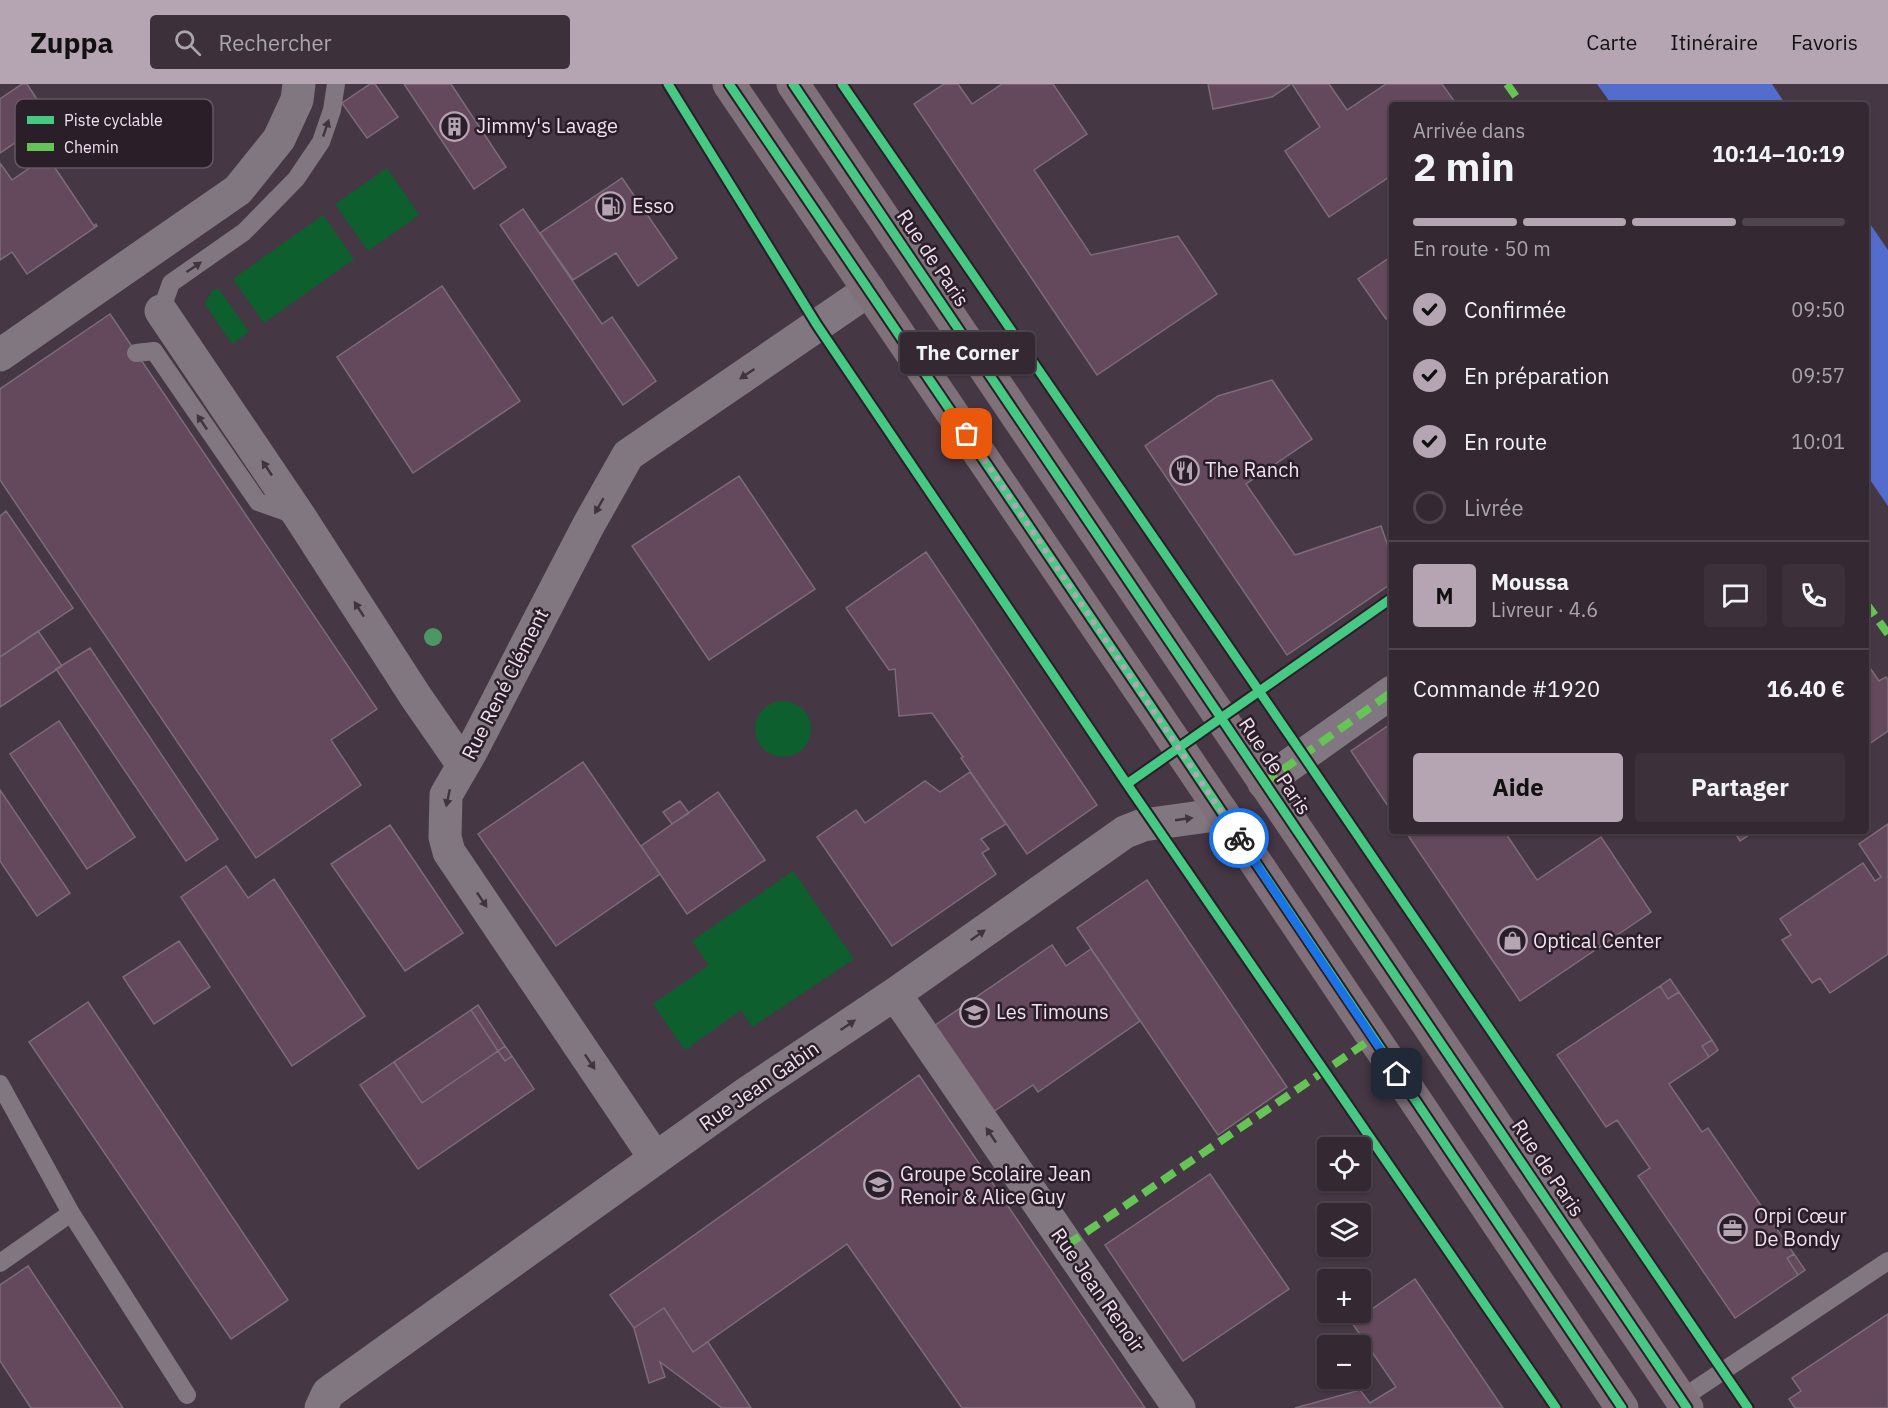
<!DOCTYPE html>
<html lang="fr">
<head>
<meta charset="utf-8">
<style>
	body { margin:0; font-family:"IBM Plex Sans",sans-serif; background:#3c313b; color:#f1f3f6; height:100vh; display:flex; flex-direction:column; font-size:22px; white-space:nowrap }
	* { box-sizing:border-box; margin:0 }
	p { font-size:20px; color:#a9a6ac }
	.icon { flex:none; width:33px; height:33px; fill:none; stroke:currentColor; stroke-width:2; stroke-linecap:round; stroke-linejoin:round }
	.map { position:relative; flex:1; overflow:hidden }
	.sheet { position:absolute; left:1389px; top:18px; width:480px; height:732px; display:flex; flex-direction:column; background:#342933; border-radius:6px; box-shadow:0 2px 4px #0004,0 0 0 2px #4e454e }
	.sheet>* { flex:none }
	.tools { position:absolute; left:1317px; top:1053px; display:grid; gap:12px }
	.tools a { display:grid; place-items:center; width:54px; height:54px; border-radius:6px; background:#342933; box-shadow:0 2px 4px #0004,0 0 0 2px #4e454e; font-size:30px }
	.pin { position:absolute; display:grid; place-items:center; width:51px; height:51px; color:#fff; margin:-26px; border-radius:12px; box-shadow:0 3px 9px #0006 }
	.courier { position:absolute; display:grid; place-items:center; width:60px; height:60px; margin:-30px; border:4px solid #1a73e8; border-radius:50%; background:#fff; color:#222; box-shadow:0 2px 8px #0007 }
	.bubble { position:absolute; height:42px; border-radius:6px; background:#342933; box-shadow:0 2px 4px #0004,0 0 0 2px #4e454e; font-size:20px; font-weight:700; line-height:42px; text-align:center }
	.head em { font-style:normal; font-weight:700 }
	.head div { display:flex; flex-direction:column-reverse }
	.head { display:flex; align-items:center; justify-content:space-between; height:102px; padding:0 24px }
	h1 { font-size:39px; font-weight:700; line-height:45px }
	.bar { display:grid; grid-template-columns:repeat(4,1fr); gap:9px 6px; align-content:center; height:72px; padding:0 24px }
	.bar i { height:8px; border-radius:4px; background:#4e454e }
	.bar .active { background:#b5a5b3 }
	.bar p { grid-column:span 4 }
	.line { display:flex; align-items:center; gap:15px; padding:0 24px; border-top:2px solid #4e454e }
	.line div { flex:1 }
	.round { display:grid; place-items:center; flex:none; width:63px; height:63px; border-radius:6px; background:#3c313b }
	ol { padding:0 24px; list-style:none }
	li { display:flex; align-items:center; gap:18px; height:66px }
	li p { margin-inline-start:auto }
	li .icon { padding:6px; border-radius:50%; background:#b5a5b3; color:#111; stroke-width:4 }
	li:last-child { color:#a9a6ac }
	li i { width:33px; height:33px; border:3px solid #4e454e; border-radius:50% }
	.button { display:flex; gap:12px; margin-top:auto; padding:12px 24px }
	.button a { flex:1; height:69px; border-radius:6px; background:#b5a5b3; color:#111; font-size:24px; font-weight:700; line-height:69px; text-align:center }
	.button a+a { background:#3c313b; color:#f1f3f6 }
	header { display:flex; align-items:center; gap:36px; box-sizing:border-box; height:84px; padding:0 30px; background:#b5a5b3; color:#111 }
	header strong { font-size:28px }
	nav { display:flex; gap:33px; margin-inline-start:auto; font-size:21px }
	.search { width:420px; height:54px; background:#3c313b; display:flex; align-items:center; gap:15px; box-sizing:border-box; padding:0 21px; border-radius:6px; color:#a9a6ac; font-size:22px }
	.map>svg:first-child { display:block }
</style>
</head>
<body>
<header>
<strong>Zuppa</strong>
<div class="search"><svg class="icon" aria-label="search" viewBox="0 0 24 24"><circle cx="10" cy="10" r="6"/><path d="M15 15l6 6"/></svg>Rechercher</div>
<nav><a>Carte</a><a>Itinéraire</a><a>Favoris</a></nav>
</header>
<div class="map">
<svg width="1888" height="1324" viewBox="0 0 1888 1324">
	<rect width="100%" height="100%" fill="#453744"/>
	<path fill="#0d602e" d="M 387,84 L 419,131 L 368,167 L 335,120 Z
		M 323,131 L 354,175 L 264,239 L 233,195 Z
		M 219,205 L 249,248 L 232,260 L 205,220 L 211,207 Z
		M755 645a28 28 0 1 1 56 0a28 28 0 1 1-56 0Z
		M 793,787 L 854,875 L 752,943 L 741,926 L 685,966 L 653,920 L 709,881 L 692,857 Z"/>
	<path fill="#546ccc" d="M 1597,0 L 1772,0 L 1786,21 L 1612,21 Z
		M 1866,134 L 1888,166 L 1888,422 L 1866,390 Z"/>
	<path fill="#64485b" stroke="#7b6d77" stroke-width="1.5" d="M 22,0 L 27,0 L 50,35 L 0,69 L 0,15 Z
		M 370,0 L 375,0 L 398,33 L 367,54 L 342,19 Z
		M 404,0 L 451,0 L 506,83 L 474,105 Z
		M 944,0 L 958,0 L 972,20 L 1002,0 L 1053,0 L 1087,50 L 1034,86 L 1091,171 L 1178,152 L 1217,210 L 1097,291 L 914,20 Z
		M 1208,0 L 1291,0 L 1272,13 L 1213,25 Z
		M 1292,0 L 1329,0 L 1347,26 L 1386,0 L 1442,0 L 1457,21 L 1392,21 L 1392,91 L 1329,133 L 1285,67 L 1320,43 Z
		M 47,72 L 94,142 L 96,140 L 97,142 L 27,190 L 12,168 L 0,176 L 0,79 L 12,96 Z
		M 622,94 L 677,174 L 638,202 L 616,169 L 573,196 L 540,149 Z
		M 523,125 L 602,240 L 612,233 L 656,297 L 623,321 L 500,141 Z
		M 1392,172 L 1392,231 L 1386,235 L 1358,195 Z
		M 442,202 L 520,317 L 413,389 L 337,273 Z
		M 110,230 L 377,625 L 331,656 L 361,701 L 256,774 L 0,396 L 0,305 Z
		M 1272,296 L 1312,355 L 1246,400 L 1295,471 L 1381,442 L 1392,474 L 1392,499 L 1287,571 L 1145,362 L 1218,312 Z
		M 739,392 L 815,505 L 709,576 L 632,462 Z
		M 6,427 L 73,524 L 0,573 L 0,432 Z
		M 926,468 L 1097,721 L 1027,770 L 961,674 L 963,673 L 932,629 L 899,632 L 895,585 L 889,586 L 846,524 Z
		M 38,547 L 62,582 L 0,623 L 0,573 Z
		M 90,564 L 218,755 L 186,777 L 56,585 Z
		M 1866,578 L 1879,597 L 1886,593 L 1888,596 L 1888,647 L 1866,662 Z
		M 59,637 L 135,753 L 87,785 L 10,670 Z
		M 1392,639 L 1392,728 L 1351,667 Z
		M 583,678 L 660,790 L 556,862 L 478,750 Z
		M 970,688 L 1006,740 L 981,755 L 989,765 L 982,769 L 996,790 L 892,862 L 817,753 L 856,726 L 865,739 L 925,697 L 940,708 Z
		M 0,706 L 70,809 L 37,832 L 0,777 Z
		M 718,708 L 765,776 L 687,830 L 641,762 Z
		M 680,717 L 689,729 L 672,740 L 663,728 Z
		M 1888,740 L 1888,870 L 1830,909 L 1820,894 L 1812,899 L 1782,856 L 1791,851 L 1780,835 L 1863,779 L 1875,797 L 1881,793 L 1859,760 Z
		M 390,741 L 463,849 L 405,887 L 331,780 Z
		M 1405,747 L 1504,747 L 1537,796 L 1601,753 L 1651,828 L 1520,917 Z
		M 1734,747 L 1755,747 L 1740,757 Z
		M 226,782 L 248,814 L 274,795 L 365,932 L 292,982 L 181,813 Z
		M 1147,796 L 1287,1003 L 1218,1051 L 1077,844 Z
		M 179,857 L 210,903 L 154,940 L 123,893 Z
		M 1052,861 L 1066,882 L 1091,865 L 1140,937 L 1038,1008 L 1033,1001 L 993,1028 L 934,942 Z
		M 1670,895 L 1679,908 L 1668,915 L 1660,902 Z
		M 1660,902 L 1668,915 L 1679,908 L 1712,956 L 1702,962 L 1709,973 L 1669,1000 L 1702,1048 L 1708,1044 L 1794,1170 L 1787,1174 L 1798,1191 L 1735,1234 L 1638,1092 L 1650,1084 L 1617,1036 L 1606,1043 L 1557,971 Z
		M 88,918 L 288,1216 L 231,1255 L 29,958 Z
		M 478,921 L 505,962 L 498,967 L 471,926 Z
		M 471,926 L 498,967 L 422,1019 L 394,978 Z
		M 1712,956 L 1718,966 L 1709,973 L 1702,962 Z
		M 505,962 L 512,972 L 505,977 L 498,967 Z
		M 498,967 L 505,977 L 512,972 L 534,1005 L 418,1085 L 360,1001 L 394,978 L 422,1019 Z
		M 919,991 L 1145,1324 L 962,1324 L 847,1160 L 693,1268 L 664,1224 L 634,1244 L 610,1211 Z
		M 1210,1090 L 1289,1205 L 1183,1277 L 1105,1161 Z
		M 1794,1170 L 1805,1186 L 1798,1191 L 1787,1174 Z
		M 28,1182 L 123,1324 L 31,1324 L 0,1277 L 0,1201 Z
		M 1415,1195 L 1503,1324 L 1295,1324 L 1360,1306 L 1370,1319 L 1396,1303 L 1352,1239 Z
		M 664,1224 L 693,1268 L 708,1258 L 751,1324 L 722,1324 L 660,1278 L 665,1293 L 649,1299 L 634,1244 Z
		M 1888,1230 L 1888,1324 L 1795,1324 L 1789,1315 L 1801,1307 L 1792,1294 Z"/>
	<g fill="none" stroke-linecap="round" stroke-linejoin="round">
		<path stroke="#817780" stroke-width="18" d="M 161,227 L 171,199 L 244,148 L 296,95 L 321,58 L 332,26 L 336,0
			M 136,269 L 154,267 L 258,418 L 295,431
			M 0,1000 L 71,1129 L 187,1311
			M 0,1179 L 71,1129
			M 1681,1315 L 1888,1177"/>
		<path stroke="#817780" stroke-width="33" d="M 161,227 L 300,433 L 416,613 L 463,681
			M 0,271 L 238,106 L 279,55 L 297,16 L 299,0
			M 1264,699 L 1392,608
			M 895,910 L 1179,1324
			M 655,1074 L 449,768 L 445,753 L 446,711 L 472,666 L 588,442 L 628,371 L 869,206
			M 321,1324 L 328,1309 L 747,1009 L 895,910 L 1125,748 L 1143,741 L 1223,730"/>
		<path stroke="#807079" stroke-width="33" d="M 729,0 L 1152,624 L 1622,1324
			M 793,0 L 1687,1324"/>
		<path stroke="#66c356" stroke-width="8" stroke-dasharray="15 8" stroke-linecap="butt" d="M 1507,0 L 1522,21
			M 1866,519 L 1888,550
			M 1264,699 L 1392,608
			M 1067,1161 L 1373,954"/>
		<defs>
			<path id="cycleway" d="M 668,0 L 817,241 L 1127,700 L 1556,1324
				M 729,0 L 1152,624 L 1622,1324
				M 793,0 L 1687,1324
				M 842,0 L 1303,671 L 1748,1324
				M 1127,700 L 1392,514"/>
		</defs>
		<use href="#cycleway" stroke="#2a1e29" stroke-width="13"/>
		<use href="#cycleway" stroke="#46c982" stroke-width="9"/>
	</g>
	<circle fill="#4c9763" cx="433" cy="553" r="9"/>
	<defs><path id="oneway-solid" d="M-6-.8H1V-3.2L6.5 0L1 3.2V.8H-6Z" transform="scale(1.5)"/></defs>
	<g fill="#40343f">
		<use href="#oneway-solid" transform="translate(326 44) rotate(-71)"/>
		<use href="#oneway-solid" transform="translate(194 183) rotate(-34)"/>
		<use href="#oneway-solid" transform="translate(747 290) rotate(146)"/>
		<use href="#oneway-solid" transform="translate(202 338) rotate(-124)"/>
		<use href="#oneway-solid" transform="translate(267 384) rotate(-124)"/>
		<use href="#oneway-solid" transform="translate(599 422) rotate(120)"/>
		<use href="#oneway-solid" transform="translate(359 525) rotate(-123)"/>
		<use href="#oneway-solid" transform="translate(448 714) rotate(102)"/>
		<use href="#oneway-solid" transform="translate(1184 735) rotate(-8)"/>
		<use href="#oneway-solid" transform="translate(482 816) rotate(56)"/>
		<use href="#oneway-solid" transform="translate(978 851) rotate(-35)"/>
		<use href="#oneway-solid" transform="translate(848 941) rotate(-34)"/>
		<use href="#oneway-solid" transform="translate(590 978) rotate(56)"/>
		<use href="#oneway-solid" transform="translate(991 1051) rotate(-124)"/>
	</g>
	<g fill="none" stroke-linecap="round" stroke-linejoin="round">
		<path stroke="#b5a5b3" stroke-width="6" stroke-dasharray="0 10.8" d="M 967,350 L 1239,754"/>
		<path stroke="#1a73e8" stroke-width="8" d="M 1239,754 L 1397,990"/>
	</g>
	<defs>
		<symbol id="building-ring" viewBox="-11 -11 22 22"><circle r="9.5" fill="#2a1e29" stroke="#b5a5b3" stroke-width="1.5"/><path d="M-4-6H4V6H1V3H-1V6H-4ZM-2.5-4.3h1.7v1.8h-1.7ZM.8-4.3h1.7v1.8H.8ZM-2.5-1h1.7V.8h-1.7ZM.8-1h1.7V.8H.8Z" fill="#b5a5b3"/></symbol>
		<symbol id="fuel-ring" viewBox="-11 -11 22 22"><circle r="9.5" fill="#2a1e29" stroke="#b5a5b3" stroke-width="1.5"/><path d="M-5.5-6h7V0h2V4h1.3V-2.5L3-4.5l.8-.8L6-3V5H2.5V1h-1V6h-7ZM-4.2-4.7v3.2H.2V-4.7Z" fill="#b5a5b3"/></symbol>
		<symbol id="restaurant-ring" viewBox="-11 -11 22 22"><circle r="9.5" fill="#2a1e29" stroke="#b5a5b3" stroke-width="1.5"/><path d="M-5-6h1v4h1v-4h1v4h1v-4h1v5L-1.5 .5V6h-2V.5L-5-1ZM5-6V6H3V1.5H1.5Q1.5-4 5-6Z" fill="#b5a5b3"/></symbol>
		<symbol id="shop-ring" viewBox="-11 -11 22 22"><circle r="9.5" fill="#2a1e29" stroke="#b5a5b3" stroke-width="1.5"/><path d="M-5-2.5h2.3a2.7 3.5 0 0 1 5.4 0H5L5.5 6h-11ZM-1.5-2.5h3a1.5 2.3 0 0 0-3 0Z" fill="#b5a5b3"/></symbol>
		<symbol id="school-ring" viewBox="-11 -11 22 22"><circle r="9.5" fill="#2a1e29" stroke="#b5a5b3" stroke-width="1.5"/><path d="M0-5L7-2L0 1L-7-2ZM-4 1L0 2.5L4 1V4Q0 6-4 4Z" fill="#b5a5b3"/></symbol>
		<symbol id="office-ring" viewBox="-11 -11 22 22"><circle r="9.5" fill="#2a1e29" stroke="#b5a5b3" stroke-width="1.5"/><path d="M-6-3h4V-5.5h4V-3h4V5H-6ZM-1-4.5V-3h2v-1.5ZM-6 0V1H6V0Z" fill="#b5a5b3"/></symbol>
	</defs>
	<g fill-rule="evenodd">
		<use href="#building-ring" x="438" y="26" width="33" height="33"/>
		<use href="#fuel-ring" x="594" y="106" width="33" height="33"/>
		<use href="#restaurant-ring" x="1168" y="370" width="33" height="33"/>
		<use href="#shop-ring" x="1496" y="840" width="33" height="33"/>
		<use href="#school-ring" x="958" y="912" width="33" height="33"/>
		<use href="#school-ring" x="862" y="1084" width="33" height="33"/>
		<use href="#office-ring" x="1716" y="1128" width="33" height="33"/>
	</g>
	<g text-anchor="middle" stroke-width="5" stroke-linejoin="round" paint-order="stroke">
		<g font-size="20" fill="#f1e0ef" stroke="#2a1e29" text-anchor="start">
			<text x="476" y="49">Jimmy's Lavage</text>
			<text x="632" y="129">Esso</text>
			<text x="1205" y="393">The Ranch</text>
			<text x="1533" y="864">Optical Center</text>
			<text x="996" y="935">Les Timouns</text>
			<text x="900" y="1097">Groupe Scolaire Jean<tspan x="900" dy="23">Renoir &amp; Alice Guy</tspan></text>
			<text x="1754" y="1139">Orpi Cœur<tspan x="1754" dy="23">De Bondy</tspan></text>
		</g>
		<g font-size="20" fill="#f1e0ef" stroke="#2a1e29">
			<text transform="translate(933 174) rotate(56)" y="7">Rue de Paris</text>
			<text transform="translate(505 600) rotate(-63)" y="7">Rue René Clément</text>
			<text transform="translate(1275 682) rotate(56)" y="7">Rue de Paris</text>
			<text transform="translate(759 1002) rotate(-35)" y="7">Rue Jean Gabin</text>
			<text transform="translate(1548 1084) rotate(56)" y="7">Rue de Paris</text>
			<text transform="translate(1098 1206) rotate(55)" y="7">Rue Jean Renoir</text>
		</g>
	</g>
	<rect x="15" y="15" width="198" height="69" rx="9" fill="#2a1e29" stroke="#665864" stroke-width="1.5"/>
	<rect x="27" y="32" width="27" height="8" fill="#46c982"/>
	<rect x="27" y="59" width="27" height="8" fill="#66c356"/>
	<g font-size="16" fill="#f1e0ef">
		<text x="64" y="42">Piste cyclable</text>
		<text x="64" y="69">Chemin</text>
	</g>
</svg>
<div class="tools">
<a><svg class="icon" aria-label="locate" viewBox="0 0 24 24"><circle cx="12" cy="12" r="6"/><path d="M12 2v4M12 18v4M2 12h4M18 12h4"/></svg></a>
<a><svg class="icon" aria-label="layers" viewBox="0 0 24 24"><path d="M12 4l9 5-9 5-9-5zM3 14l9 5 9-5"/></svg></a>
<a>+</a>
<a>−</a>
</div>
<div class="pin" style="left:967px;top:350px;background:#ea580c"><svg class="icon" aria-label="bag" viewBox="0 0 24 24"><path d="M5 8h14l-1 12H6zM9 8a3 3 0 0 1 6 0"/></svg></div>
<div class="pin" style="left:1397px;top:990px;background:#1f2937"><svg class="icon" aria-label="home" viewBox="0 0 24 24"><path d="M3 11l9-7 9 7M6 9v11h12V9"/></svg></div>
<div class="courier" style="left:1239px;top:754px"><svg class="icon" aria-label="bike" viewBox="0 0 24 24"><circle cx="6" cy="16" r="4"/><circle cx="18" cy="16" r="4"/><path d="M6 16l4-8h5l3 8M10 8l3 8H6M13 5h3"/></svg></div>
<div class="bubble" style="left:900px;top:248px;width:135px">The Corner</div>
<section class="sheet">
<div class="head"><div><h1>2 min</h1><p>Arrivée dans</p></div><em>10:14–10:19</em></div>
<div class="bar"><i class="active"></i><i class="active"></i><i class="active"></i><i></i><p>En route · 50 m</p></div>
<ol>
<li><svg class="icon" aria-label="check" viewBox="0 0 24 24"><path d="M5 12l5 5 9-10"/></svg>Confirmée<p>09:50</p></li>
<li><svg class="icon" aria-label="check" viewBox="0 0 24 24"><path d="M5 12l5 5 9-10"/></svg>En préparation<p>09:57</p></li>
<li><svg class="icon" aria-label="check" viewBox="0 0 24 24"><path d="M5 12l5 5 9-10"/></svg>En route<p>10:01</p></li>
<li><i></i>Livrée</li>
</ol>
<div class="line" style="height:108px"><b class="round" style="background:#b5a5b3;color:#111">M</b><div><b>Moussa</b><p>Livreur · 4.6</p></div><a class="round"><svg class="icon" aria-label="chat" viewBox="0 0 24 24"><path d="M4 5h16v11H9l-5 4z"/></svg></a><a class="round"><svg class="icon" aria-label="phone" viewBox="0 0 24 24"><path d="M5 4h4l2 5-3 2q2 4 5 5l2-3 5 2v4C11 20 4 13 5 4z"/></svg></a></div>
<div class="line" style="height:78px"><div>Commande #1920</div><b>16.40 €</b></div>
<div class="button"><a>Aide</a><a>Partager</a></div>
</section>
</div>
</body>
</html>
